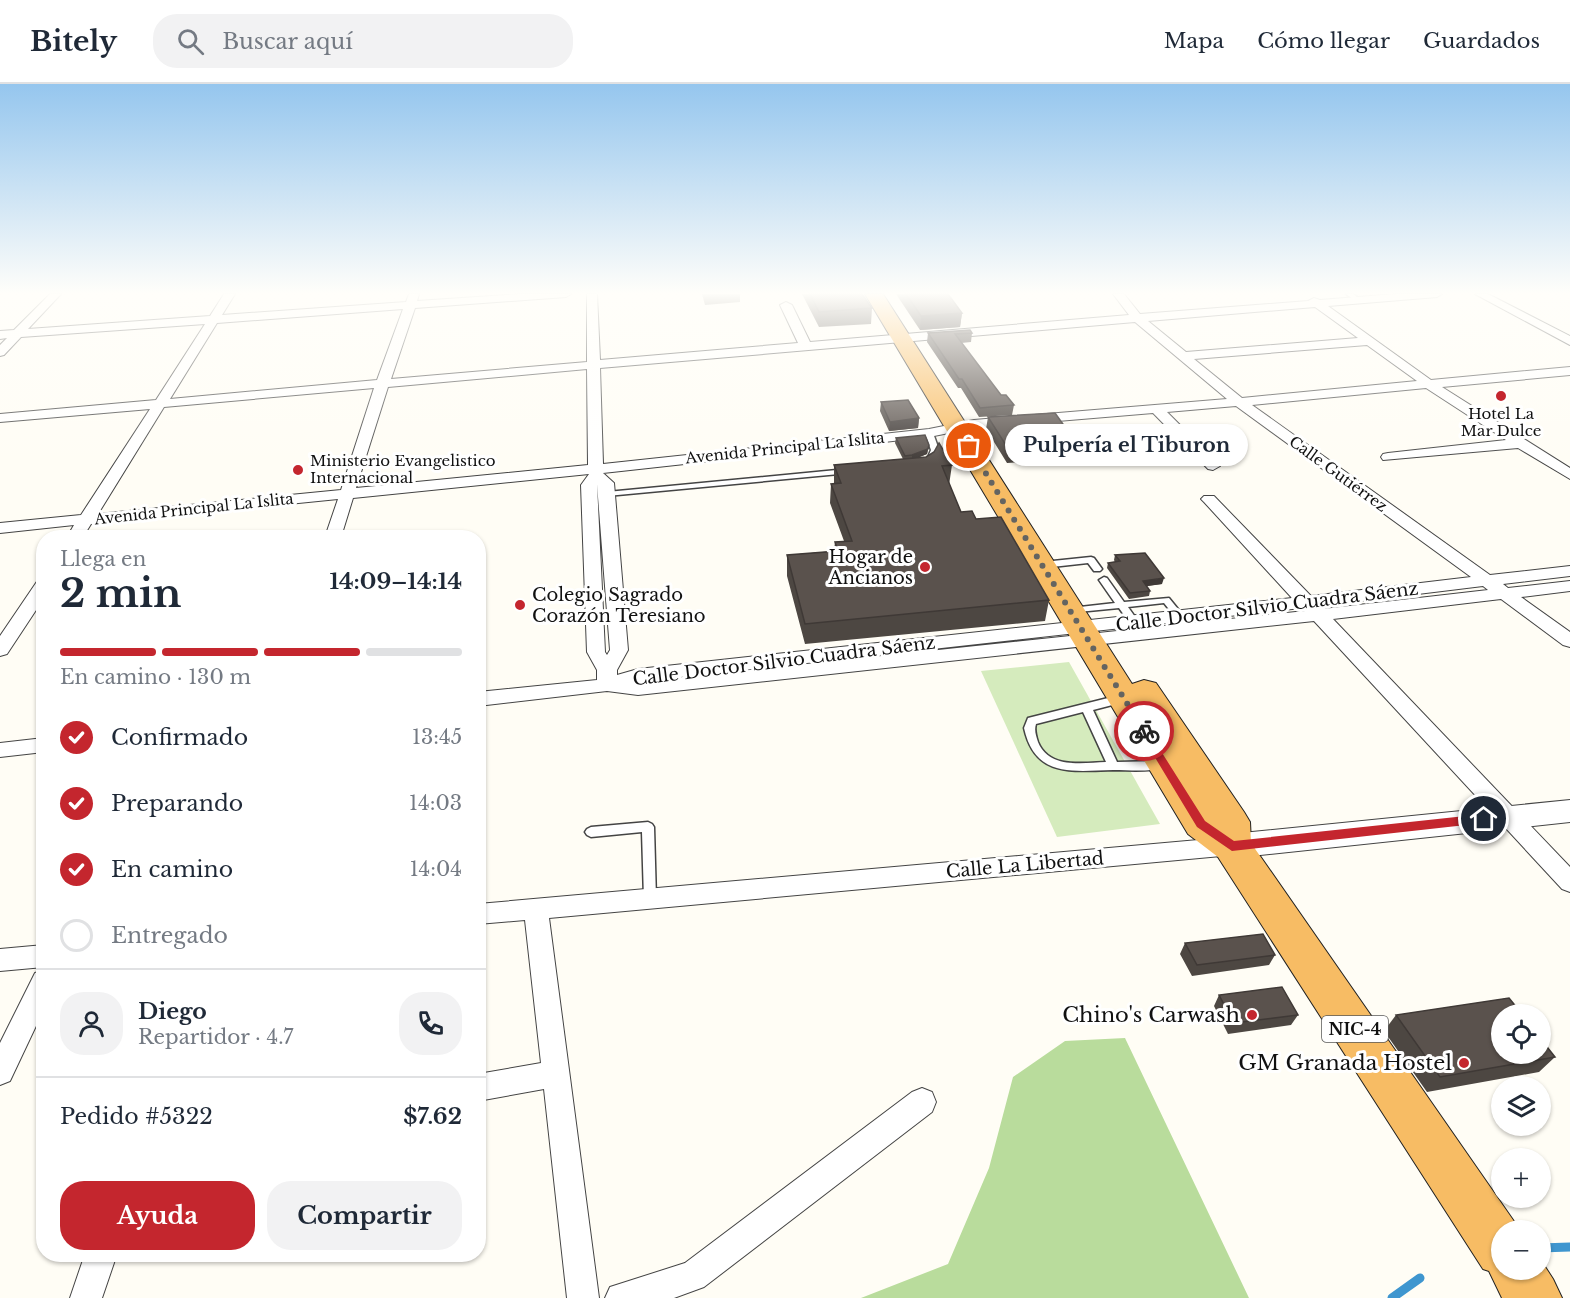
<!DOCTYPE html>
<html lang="es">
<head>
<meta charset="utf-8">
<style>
	body { margin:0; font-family:"Libre Baskerville",serif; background:#f2f2f3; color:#1f2937; height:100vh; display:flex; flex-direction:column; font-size:22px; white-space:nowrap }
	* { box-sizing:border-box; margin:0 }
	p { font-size:20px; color:#747a83 }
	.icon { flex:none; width:33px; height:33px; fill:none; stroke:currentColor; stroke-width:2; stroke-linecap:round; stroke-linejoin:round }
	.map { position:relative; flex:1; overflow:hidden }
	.side { position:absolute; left:36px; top:446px; width:450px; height:732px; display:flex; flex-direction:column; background:#fff; border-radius:24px; box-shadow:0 2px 4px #0004 }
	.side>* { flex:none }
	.buttons { position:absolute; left:1491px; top:920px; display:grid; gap:12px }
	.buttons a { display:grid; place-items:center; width:60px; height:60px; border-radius:50%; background:#fff; box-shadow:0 2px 4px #0004; font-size:30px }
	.pin { position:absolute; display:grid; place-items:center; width:51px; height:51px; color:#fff; margin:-26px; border:3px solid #fff; border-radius:50%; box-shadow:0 2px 6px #0007 }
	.courier { position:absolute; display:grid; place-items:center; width:60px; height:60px; margin:-30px; border:4px solid #c4262e; border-radius:50%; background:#fff; color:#222; box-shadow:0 2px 8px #0007 }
	.bubble { position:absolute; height:42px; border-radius:21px; background:#fff; box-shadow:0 2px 4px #0004; font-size:20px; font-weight:700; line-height:42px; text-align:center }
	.summary em { font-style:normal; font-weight:700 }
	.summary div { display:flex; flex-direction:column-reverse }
	.summary { display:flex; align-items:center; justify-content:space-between; height:102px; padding:0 24px }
	h1 { font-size:39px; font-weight:700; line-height:45px }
	.bar { display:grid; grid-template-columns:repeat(4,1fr); gap:9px 6px; align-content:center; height:72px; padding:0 24px }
	.bar i { height:8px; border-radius:4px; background:#e0e1e3 }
	.bar .current { background:#c4262e }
	.bar p { grid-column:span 4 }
	.line { display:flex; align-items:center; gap:15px; padding:0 24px; border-top:2px solid #e0e1e3 }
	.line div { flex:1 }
	.round { display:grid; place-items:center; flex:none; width:63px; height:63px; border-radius:24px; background:#f2f2f3 }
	ol { padding:0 24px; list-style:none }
	li { display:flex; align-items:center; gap:18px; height:66px }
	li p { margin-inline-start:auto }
	li .icon { padding:6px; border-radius:50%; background:#c4262e; color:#fff; stroke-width:4 }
	li:last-child { color:#747a83 }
	li i { width:33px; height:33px; border:3px solid #e0e1e3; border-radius:50% }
	.action { display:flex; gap:12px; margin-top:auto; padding:12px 24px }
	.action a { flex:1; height:69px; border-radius:24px; background:#c4262e; color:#fff; font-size:24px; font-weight:700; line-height:69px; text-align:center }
	.action a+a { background:#f2f2f3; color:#1f2937 }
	header { display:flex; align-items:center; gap:36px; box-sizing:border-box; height:84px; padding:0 30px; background:#fff; border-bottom:2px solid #e0e1e3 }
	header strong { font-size:28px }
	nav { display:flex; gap:33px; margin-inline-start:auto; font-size:21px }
	.search { width:420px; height:54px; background:#f2f2f3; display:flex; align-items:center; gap:15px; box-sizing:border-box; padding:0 21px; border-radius:24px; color:#747a83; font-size:22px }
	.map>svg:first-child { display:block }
</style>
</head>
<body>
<header>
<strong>Bitely</strong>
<div class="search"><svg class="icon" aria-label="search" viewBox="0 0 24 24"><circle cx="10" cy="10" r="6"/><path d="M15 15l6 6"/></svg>Buscar aquí</div>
<nav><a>Mapa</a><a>Cómo llegar</a><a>Guardados</a></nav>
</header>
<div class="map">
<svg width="1570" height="1214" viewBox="0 0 1570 1214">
	<rect width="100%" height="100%" fill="#fffdf5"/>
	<path fill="#d5ebbd" d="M 1069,578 L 1160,740 L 1057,753 L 981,587 Z"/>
	<path fill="#b9dc9c" d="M 1125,954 L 1249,1214 L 861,1214 L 948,1180 L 989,1084 L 1013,993 L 1065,957 Z"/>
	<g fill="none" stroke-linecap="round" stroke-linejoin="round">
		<path stroke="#3f96cf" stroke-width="9" d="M 1540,1164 L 1570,1163
			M 1392,1214 L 1420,1194"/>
		<defs>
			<path id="service" d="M 1346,210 L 1353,210 L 1361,216 L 1356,217 Z
				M 926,347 L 933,349 L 939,366 L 933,380 L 929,382 L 925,380 L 931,366 L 925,349 Z
				M 847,385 L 851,387 L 850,389 L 607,412 L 603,410 L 607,408 Z
				M 1091,473 L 1094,474 L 1102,485 L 1100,487 L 1094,487 L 1088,479 L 1043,484 L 1038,481 L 1043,478 Z
				M 1104,493 L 1107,494 L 1124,518 L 1169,514 L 1195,546 L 1190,549 L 1187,548 L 1164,519 L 1128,523 L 1148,551 L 1143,554 L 1140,553 L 1119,524 L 1068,529 L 1066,527 L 1068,525 L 1071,524 L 1115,519 L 1099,496 Z
				M 1120,611 L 1124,612 L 1125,615 L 1124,618 L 1093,626 L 1117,678 L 1160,677 L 1164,678 L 1166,681 L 1164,684 C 1148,688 1129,686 1113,686 C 1072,687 1035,694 1024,644 L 1028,634 ZM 1083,628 L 1106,678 C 1082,679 1049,685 1038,658 C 1036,652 1034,646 1036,640 Z
				M 648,738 L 652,740 L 654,743 L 656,815 L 655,819 L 650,820 L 645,819 L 644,815 L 642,748 L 591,753 L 587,751 L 585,748 L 587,745 L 591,743 Z"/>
			<path id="minor" d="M 50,210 L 61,210 L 28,245 L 210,232 L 224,210 L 235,210 L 222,231 L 406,218 L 409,210 L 419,210 L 417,217 L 520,210 L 571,210 L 566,213 L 415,224 L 391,295 L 587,278 L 587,210 L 597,210 L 600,276 L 798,259 L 780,221 L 786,218 L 792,221 L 810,258 L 1129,231 L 1113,210 L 1124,210 L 1140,230 L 1308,217 L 1314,214 L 1320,216 L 1395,210 L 1442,210 L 1437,213 L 1328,222 L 1431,296 L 1570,283 L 1570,291 L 1442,303 L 1570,384 L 1570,395 L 1518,364 L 1383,376 L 1381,373 L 1383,370 L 1388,369 L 1506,356 L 1426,304 L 1252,321 L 1490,491 L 1570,482 L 1570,492 L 1503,500 L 1508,504 L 1570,497 L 1570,507 L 1521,513 L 1570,548 L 1570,563 L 1563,561 L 1501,515 L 1333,535 L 1570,783 L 1570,808 L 1562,805 L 1314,537 L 638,611 L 607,607 L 478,622 L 478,608 L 597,596 L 597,586 L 587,568 L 581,401 L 589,390 L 353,414 L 341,453 L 325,453 L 338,415 L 91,440 L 83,453 L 67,453 L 74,441 L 0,449 L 0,439 L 81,431 L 150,325 L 0,338 L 0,330 L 156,316 L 205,240 L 21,253 L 4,271 L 0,272 L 0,261 L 7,254 L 0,255 L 0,247 L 14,246 ZM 1315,223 L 1358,254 L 1186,268 L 1148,237 ZM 403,225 L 377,296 L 170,315 L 217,239 ZM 1135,238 L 1227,315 L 974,336 L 929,345 L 603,380 L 600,284 ZM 1367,261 L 1417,297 L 1242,314 L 1194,275 ZM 587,285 L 588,381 L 356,404 L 388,303 ZM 374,304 L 341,406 L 98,430 L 164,323 ZM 1236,322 L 1471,493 L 1311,512 L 1214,412 L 1204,412 L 1201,415 L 1204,418 L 1292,514 L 638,585 L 617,591 L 617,586 L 628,566 L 614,399 L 603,389 L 929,353 L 974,344 L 1153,329 L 1208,385 L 1213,386 L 1220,382 L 1218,379 L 1167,328 ZM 597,400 L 610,566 L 607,571 L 605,568 ZM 1483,502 L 1488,506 L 1323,525 L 1320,522 ZM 1301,524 L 1305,527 L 636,598 Z
				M 1475,210 L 1488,210 L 1570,252 L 1570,261 Z
				M 44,495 L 44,514 L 7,570 L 0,572 L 0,552 L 38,496 Z
				M 44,654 L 44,668 L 0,673 L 0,659 Z
				M 1232,753 L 1240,756 L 1243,762 L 1240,768 L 1232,771 L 549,834 L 599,1214 L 567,1214 L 544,1005 L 478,1017 L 478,990 L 541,979 L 525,836 L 478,840 L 478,820 Z
				M 44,861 L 44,883 L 0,887 L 0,865 Z
				M 44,886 L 44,925 L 10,997 L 0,1001 L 0,959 L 35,889 Z
				M 922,1004 L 932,1008 L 936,1018 L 932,1028 L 704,1203 L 674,1214 L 605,1214 L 610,1203 L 685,1179 L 912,1008 Z
				M 85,1170 L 117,1170 L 102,1214 L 70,1214 Z"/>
			<path id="tertiary" d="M 1570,716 L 1570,738 L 1232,774 L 1221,770 L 1217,762 L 1221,754 L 1232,750 Z"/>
			<path id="trunk" d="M 865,210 L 883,210 L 1132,600 L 1144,596 L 1156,599 L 1244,728 L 1250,738 L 1251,759 L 1520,1146 L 1502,1146 L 1502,1185 L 1540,1185 L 1540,1175 L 1553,1195 L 1562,1214 L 1502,1214 L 1489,1187 L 1483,1185 L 1218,773 L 1188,750 Z"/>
		</defs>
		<use href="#service" stroke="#444" stroke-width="3"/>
		<use href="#minor" stroke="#444" stroke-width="2"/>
		<use href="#tertiary" stroke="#444" stroke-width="2"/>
		<use href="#trunk" stroke="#222" stroke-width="2"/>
		<use href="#service" fill="#fff" fill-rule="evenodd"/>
		<use href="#minor" fill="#fff" fill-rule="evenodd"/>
		<use href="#tertiary" fill="#fff" fill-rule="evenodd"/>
		<use href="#trunk" fill="#f7bc64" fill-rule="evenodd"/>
	</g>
	<path fill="#4d4742" d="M 702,210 L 740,210 L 740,218 L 705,221 Z
		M 802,210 L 862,210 L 872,224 L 871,240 L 819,243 Z
		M 896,210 L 948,210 L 962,229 L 960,243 L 920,246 Z
		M 928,249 L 972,249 L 971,258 L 961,259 L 1001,311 L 1014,321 L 1012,331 L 979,333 L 961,304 L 958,304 L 927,258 Z
		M 881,318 L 919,334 L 918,344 L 889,347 L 880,327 Z
		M 988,333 L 1078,361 L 1075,374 L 1007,379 L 986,345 Z
		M 896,354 L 929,361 L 927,370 L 917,374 L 952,381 L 949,401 L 961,428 L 976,435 L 1049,516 L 1045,537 L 805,560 L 787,492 L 787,471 L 834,467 L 835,458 L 844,457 L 830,419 L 831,400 L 834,400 L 834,381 L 903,375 L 895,359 Z
		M 1115,471 L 1162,500 L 1146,502 L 1150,507 L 1149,512 L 1129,515 L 1107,484 L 1108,479 L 1115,478 L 1114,476 Z
		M 1185,859 L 1275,871 L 1269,881 L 1192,892 L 1180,870 Z
		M 1219,911 L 1298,931 L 1291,941 L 1228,950 L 1214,922 Z
		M 1396,931 L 1555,973 L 1539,988 L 1427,1008 L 1384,947 Z"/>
	<path fill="#3f3936" d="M 962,229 L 960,243 L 920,246 L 921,232 Z
		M 919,334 L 918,344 L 889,347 L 890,338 Z
		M 929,361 L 927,370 L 912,376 L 912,371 Z
		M 1164,494 L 1162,500 L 1141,503 L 1143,497 Z"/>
	<path fill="#5a524d" stroke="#3f3936" stroke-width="1.5" d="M 810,210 L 862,210 L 872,224 L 819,228 Z
		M 906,210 L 948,210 L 962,229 L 921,232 Z
		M 970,246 L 972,249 L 955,250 L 1001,311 L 1006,311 L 1014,321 L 980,324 L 962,295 L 959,295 L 928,249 Z
		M 908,316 L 919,334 L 890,338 L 881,318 Z
		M 1055,329 L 1078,361 L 1009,366 L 988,333 Z
		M 925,351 L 929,361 L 928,365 L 912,371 L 905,372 L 896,354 Z
		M 939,359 L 952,381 L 942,382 L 961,428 L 972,427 L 976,435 L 1001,433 L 1049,516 L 805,540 L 787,471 L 838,467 L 835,458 L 852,457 L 831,400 L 841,399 L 834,381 L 926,373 L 934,368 Z
		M 1145,469 L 1164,494 L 1143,497 L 1150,507 L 1130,509 L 1108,479 L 1120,477 L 1115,471 Z
		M 1263,850 L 1275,871 L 1197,881 L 1185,859 Z
		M 1282,903 L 1298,931 L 1234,939 L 1219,911 Z
		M 1509,914 L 1522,930 L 1502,930 L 1502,969 L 1540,969 L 1540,954 L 1555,973 L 1440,993 L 1396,931 Z"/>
	<linearGradient id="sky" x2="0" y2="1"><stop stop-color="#95c6ee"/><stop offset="0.55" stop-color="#fffefa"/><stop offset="1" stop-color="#fffefa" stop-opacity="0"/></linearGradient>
	<rect width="1570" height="380" fill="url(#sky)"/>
	<path fill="#c4262e" d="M 1144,644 L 1147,645 L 1205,737 L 1234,757 L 1484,730 L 1490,735 L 1484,739 L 1232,767 L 1197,743 L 1139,647 Z"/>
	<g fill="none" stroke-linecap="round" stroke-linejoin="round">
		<path stroke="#646461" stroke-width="6" stroke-dasharray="0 10.8" d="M 969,362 L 1144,647"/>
	</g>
	<g fill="#c4262e" stroke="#fff" stroke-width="2">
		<circle cx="1501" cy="312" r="6"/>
		<circle cx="298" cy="386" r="6"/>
		<circle cx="925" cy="483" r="6"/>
		<circle cx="520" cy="521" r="6"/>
		<circle cx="1252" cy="931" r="6"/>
		<circle cx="1464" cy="979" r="6"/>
	</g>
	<g text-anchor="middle" stroke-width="6" stroke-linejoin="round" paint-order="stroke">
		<g font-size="15" fill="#111" stroke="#fff">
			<text x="1501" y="335">Hotel La<tspan x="1501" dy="17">Mar Dulce</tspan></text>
			<text x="310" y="382" text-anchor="start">Ministerio Evangelistico<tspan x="310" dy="17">Internacional</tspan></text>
		</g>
		<g font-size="15" fill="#111" stroke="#fff">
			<text transform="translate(785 364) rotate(-6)" y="5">Avenida Principal La Islita</text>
			<text transform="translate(1338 390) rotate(36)" y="5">Calle Gutiérrez</text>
			<text transform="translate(194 425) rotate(-6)" y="5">Avenida Principal La Islita</text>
		</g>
		<rect fill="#fff" stroke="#585858" stroke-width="1.5" x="1322" y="932" width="66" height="26" rx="4.5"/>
		<g font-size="16" font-weight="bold" fill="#111">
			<text x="1355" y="951">NIC-4</text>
		</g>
		<g font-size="18" fill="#111" stroke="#fff" text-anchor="end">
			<text x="913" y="479">Hogar de<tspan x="913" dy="21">Ancianos</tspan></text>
			<text x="532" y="517" text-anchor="start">Colegio Sagrado<tspan x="532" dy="21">Corazón Teresiano</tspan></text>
		</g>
		<g font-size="18" fill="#111" stroke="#fff">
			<text transform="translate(1267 523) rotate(-7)" y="6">Calle Doctor Silvio Cuadra Sáenz</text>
			<text transform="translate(784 577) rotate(-7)" y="6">Calle Doctor Silvio Cuadra Sáenz</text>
			<text transform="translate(1025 781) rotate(-5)" y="6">Calle La Libertad</text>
		</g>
		<g font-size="21" fill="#111" stroke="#fff" text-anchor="end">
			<text x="1240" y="938">Chino's Carwash</text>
			<text x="1452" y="986">GM Granada Hostel</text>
		</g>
	</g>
</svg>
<div class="buttons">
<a><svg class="icon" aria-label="locate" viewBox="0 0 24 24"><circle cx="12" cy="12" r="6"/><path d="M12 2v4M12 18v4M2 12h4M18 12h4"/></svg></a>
<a><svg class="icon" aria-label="layers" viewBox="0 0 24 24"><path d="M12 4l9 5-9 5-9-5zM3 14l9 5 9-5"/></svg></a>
<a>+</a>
<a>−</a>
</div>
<div class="pin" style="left:969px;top:362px;background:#ea580c"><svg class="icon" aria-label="bag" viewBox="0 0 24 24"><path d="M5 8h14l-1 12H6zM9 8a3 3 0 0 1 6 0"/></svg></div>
<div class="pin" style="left:1484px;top:735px;background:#1f2937"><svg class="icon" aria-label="home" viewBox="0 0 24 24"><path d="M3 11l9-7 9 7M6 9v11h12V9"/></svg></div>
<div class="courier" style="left:1144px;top:647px"><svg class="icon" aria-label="bike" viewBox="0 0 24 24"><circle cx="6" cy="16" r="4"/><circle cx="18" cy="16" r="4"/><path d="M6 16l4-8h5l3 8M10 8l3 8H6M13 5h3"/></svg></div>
<div class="bubble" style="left:1005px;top:340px;width:243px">Pulpería el Tiburon</div>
<section class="side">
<div class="summary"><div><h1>2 min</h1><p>Llega en</p></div><em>14:09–14:14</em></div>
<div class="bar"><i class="current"></i><i class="current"></i><i class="current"></i><i></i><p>En camino · 130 m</p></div>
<ol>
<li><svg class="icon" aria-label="check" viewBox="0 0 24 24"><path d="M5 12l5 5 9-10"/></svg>Confirmado<p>13:45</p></li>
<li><svg class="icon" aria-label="check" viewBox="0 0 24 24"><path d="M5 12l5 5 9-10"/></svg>Preparando<p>14:03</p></li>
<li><svg class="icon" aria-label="check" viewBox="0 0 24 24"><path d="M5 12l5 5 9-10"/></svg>En camino<p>14:04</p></li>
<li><i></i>Entregado</li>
</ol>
<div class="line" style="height:108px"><a class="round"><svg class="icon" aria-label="person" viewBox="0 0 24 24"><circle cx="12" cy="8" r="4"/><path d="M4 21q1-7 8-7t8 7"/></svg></a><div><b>Diego</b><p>Repartidor · 4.7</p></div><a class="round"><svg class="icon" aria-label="phone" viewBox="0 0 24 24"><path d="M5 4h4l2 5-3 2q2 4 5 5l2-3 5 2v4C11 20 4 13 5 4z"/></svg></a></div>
<div class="line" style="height:78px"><div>Pedido #5322</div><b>$7.62</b></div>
<div class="action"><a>Ayuda</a><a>Compartir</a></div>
</section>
</div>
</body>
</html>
